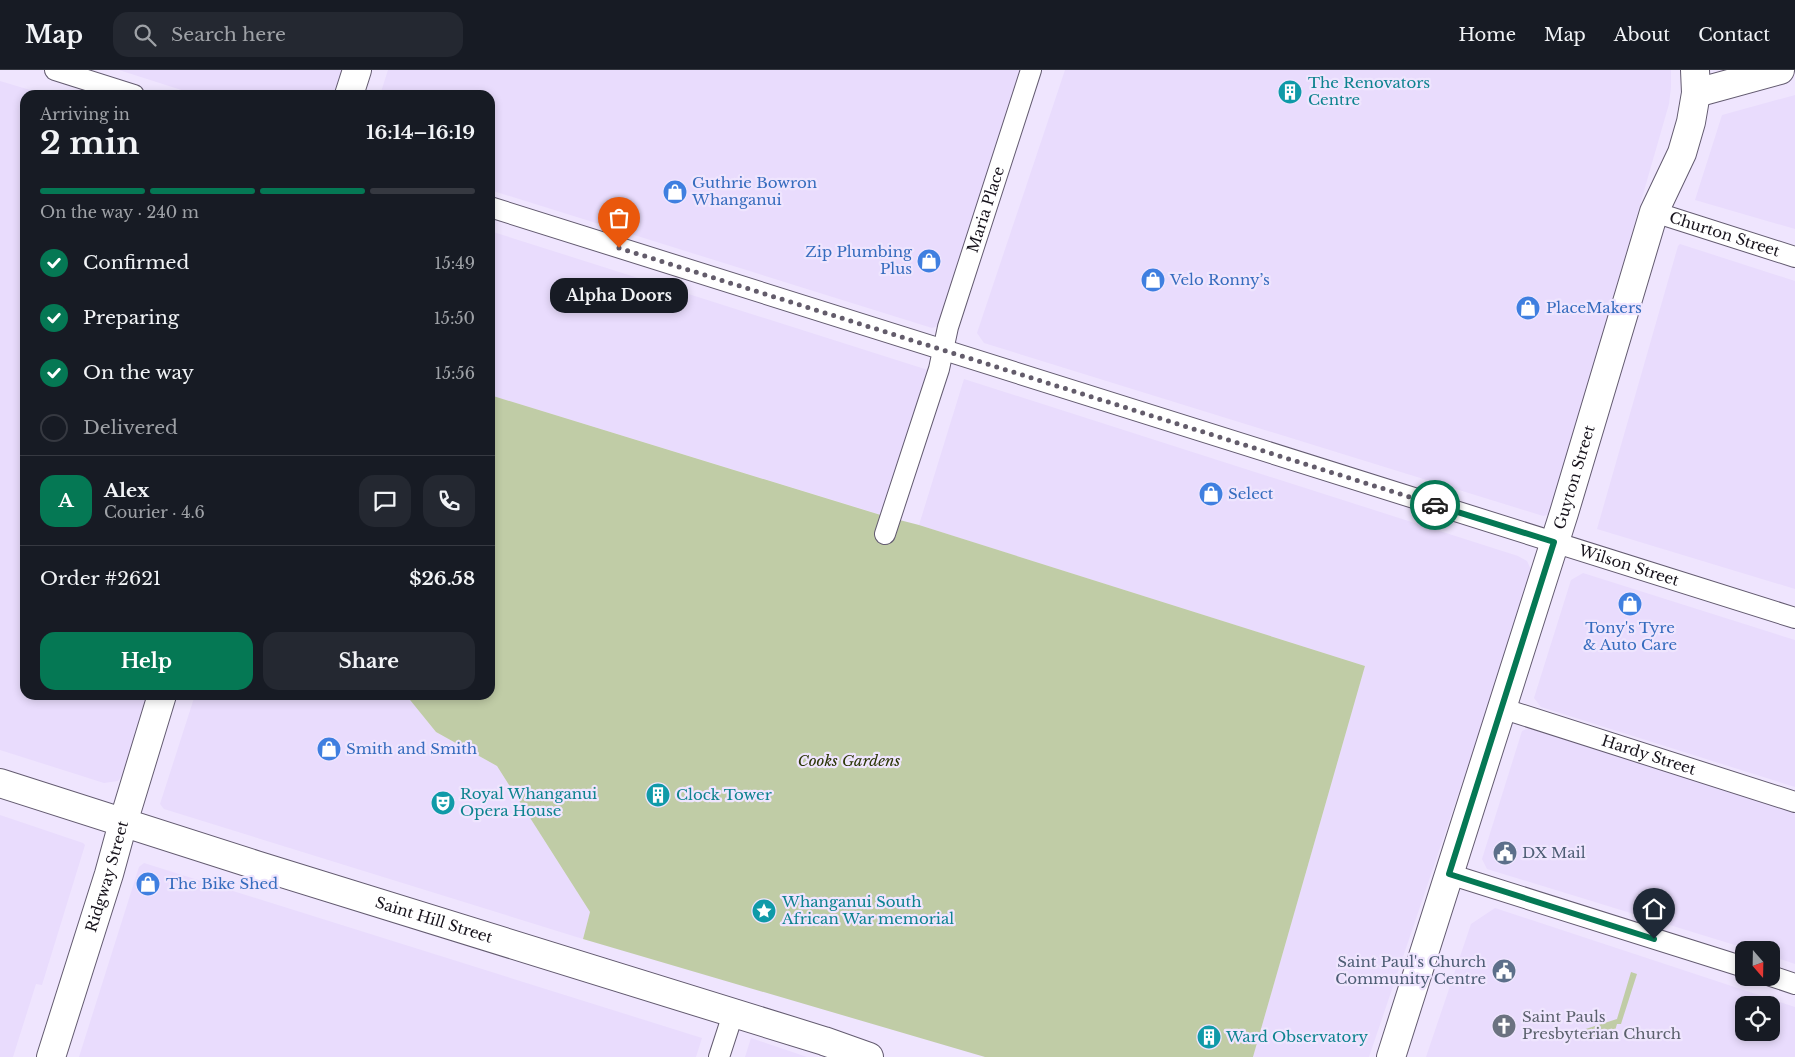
<!DOCTYPE html>
<html lang="en">
<head>
<meta charset="utf-8">
<style>
	body { margin:0; font-family:"Libre Baskerville",serif; background:#242831; color:#f1f3f6; height:100vh; display:flex; flex-direction:column; font-size:19px; white-space:nowrap }
	* { box-sizing:border-box; margin:0 }
	p { font-size:16px; color:#9ea1a6 }
	.icon { flex:none; width:28px; height:28px; fill:none; stroke:currentColor; stroke-width:2; stroke-linecap:round; stroke-linejoin:round }
	.map { position:relative; flex:1; overflow:hidden }
	.details { position:absolute; left:20px; top:20px; width:475px; height:610px; display:flex; flex-direction:column; background:#171b24; border-radius:15px; box-shadow:0 2px 8px #0003 }
	.details>* { flex:none }
	.needle { width:32px; rotate:160deg }
	.fabs { position:absolute; left:1735px; top:871px; display:grid; gap:10px }
	.fabs a { display:grid; place-items:center; width:45px; height:45px; border-radius:10px; background:#171b24; box-shadow:0 2px 8px #0003; font-size:25px }
	.pin { position:absolute; display:grid; place-items:center; width:42px; height:42px; color:#fff; margin:-51px -21px; border-radius:50% 50% 50% 0; rotate:-45deg; box-shadow:0 0 5px #0007 }
	.pin .icon { rotate:45deg }
	.courier { position:absolute; display:grid; place-items:center; width:50px; height:50px; margin:-25px; border:4px solid #057854; border-radius:50%; background:#fff; color:#222; box-shadow:0 1px 6px #0007 }
	.bubble { position:absolute; height:35px; border-radius:15px; background:#171b24; box-shadow:0 2px 8px #0003; font-size:16px; font-weight:700; line-height:35px; text-align:center }
	.overview em { font-style:normal; font-weight:700 }
	.overview div { display:flex; flex-direction:column-reverse }
	.overview { display:flex; align-items:center; justify-content:space-between; height:85px; padding:0 20px }
	h1 { font-size:32px; font-weight:700; line-height:38px }
	.bar { display:grid; grid-template-columns:repeat(4,1fr); gap:8px 5px; align-content:center; height:60px; padding:0 20px }
	.bar i { height:6px; border-radius:4px; background:#363941 }
	.bar .active { background:#057854 }
	.bar p { grid-column:span 4 }
	.line { display:flex; align-items:center; gap:12px; padding:0 20px; border-top:1px solid #363941 }
	.line div { flex:1 }
	.round { display:grid; place-items:center; flex:none; width:52px; height:52px; border-radius:15px; background:#242831 }
	ol { padding:0 20px; list-style:none }
	li { display:flex; align-items:center; gap:15px; height:55px }
	li p { margin-inline-start:auto }
	li .icon { padding:5px; border-radius:50%; background:#057854; color:#fff; stroke-width:4 }
	li:last-child { color:#9ea1a6 }
	li i { width:28px; height:28px; border:2px solid #363941; border-radius:50% }
	.action { display:flex; gap:10px; margin-top:auto; padding:10px 20px }
	.action a { flex:1; height:58px; border-radius:15px; background:#057854; color:#fff; font-size:20px; font-weight:700; line-height:58px; text-align:center }
	.action a+a { background:#242831; color:#f1f3f6 }
	header { display:flex; align-items:center; gap:30px; box-sizing:border-box; height:70px; padding:0 25px; background:#171b24; border-bottom:1px solid #363941 }
	header strong { font-size:24px }
	nav { display:flex; gap:28px; margin-inline-start:auto; font-size:18px }
	.search { width:350px; height:45px; background:#242831; display:flex; align-items:center; gap:12px; box-sizing:border-box; padding:0 18px; border-radius:15px; color:#9ea1a6; font-size:19px }
	.map>svg:first-child { display:block }
</style>
</head>
<body>
<header>
<strong>Map</strong>
<div class="search"><svg class="icon" aria-label="search" viewBox="0 0 24 24"><circle cx="10" cy="10" r="6"/><path d="M15 15l6 6"/></svg>Search here</div>
<nav><a>Home</a><a>Map</a><a>About</a><a>Contact</a></nav>
</header>
<div class="map">
<svg width="1795" height="987" viewBox="0 0 1795 987">
	<rect width="100%" height="100%" fill="#efe5fe"/>
	<path fill="#e9dcfd" fill-rule="evenodd" d="M 119,0 L 344,0 L 336,25 L 197,25 Z
		M 388,0 L 1025,0 L 945,254 L 932,258 L 490,120 L 490,25 L 380,25 Z
		M 1065,0 L 1671,0 L 1671,17 L 1669,34 L 1551,444 L 1543,446 L 984,273 L 977,263 Z
		M 0,11 L 47,25 L 25,25 L 25,625 L 152,625 L 131,693 L 118,711 L 104,713 L 0,680 Z
		M 1795,25 L 1795,159 L 1695,130 L 1722,45 Z
		M 490,161 L 928,300 L 885,446 L 490,325 Z
		M 1680,174 L 1795,211 L 1795,519 L 1597,459 L 1678,176 Z
		M 964,309 L 1518,486 L 1527,491 L 1533,504 L 1369,987 L 1253,987 L 1365,596 L 919,455 Z
		M 1583,503 L 1795,570 L 1795,717 L 1541,637 L 1534,628 L 1571,510 Z
		M 195,625 L 406,625 L 436,662 L 497,696 L 590,842 L 583,869 L 164,739 L 160,734 Z
		M 1533,656 L 1795,742 L 1795,894 L 1771,886 L 1771,880 L 1751,880 L 1487,799 L 1482,789 L 1522,661 Z
		M 0,745 L 83,773 L 85,775 L 42,915 L 36,914 L 13,987 L 0,987 Z
		M 144,793 L 702,968 L 696,987 L 79,987 L 139,797 Z
		M 1495,838 L 1795,937 L 1795,987 L 1426,987 L 1471,854 ZM 1744,935 L 1771,935 L 1771,962 L 1744,962 Z
		M 751,968 L 807,987 L 745,987 Z"/>
	<path fill="#c0cca6" d="M 490,325 L 884,446 L 919,455 L 1365,596 L 1253,987 L 985,987 L 583,869 L 590,842 L 497,696 L 436,662 L 406,625 L 490,625 Z
		M 1631,902 L 1637,904 L 1621,954 L 1617,954 L 1613,967 L 1595,964 L 1594,971 L 1573,966 L 1573,963 L 1617,949 Z"/>
	<g fill="none" stroke-linecap="round" stroke-linejoin="round">
		<defs>
			<g id="street">
				<path d="M 55,0 L 134,25"/>
				<path id="s1" d="M 490,137 L 1795,548"/>
				<path id="s2" d="M 1654,142 L 1795,187"/>
				<path id="s3" d="M 885,464 L 939,299 L 948,257 L 1031,0"/>
				<path id="s4" d="M 1501,638 L 1795,732"/>
				<path d="M 1449,804 L 1744,897"/>
				<path d="M 1771,906 L 1795,914"/>
				<path d="M 719,987 L 733,944"/>
			</g>
			<g id="secondary">
				<path d="M 1696,23 L 1780,0"/>
				<path d="M 349,25 L 357,0"/>
				<path id="s5" d="M 0,713 L 256,795 L 824,971 L 869,987"/>
				<path id="s6" d="M 51,987 L 109,804 L 123,753 L 162,625"/>
				<path id="s7" d="M 1391,987 L 1564,443 L 1654,142 L 1682,83 L 1691,52 L 1696,23 L 1695,0"/>
			</g>
		</defs>
		<use href="#street" stroke="#635b70" stroke-width="22"/>
		<use href="#secondary" stroke="#635b70" stroke-width="30"/>
		<use href="#street" stroke="#fff" stroke-width="20"/>
		<use href="#secondary" stroke="#fff" stroke-width="28"/>
	</g>
	<g fill="none" stroke-linecap="round" stroke-linejoin="round">
		<path stroke="#635c6b" stroke-width="5" stroke-dasharray="0 9" d="M 619,178 L 1435,435"/>
		<path stroke="#057854" stroke-width="6" d="M 1435,435 L 1554,472 L 1449,804 L 1654,869"/>
	</g>
	<defs>
		<symbol id="building-disc" viewBox="-11 -11 22 22"><circle r="9.5" fill="#0f9aa8" stroke="#efe5fe"/><path d="M-4-6H4V6H1V3H-1V6H-4ZM-2.5-4.3h1.7v1.8h-1.7ZM.8-4.3h1.7v1.8H.8ZM-2.5-1h1.7V.8h-1.7ZM.8-1h1.7V.8H.8Z" fill="#fff"/></symbol>
		<symbol id="shop-disc" viewBox="-11 -11 22 22"><circle r="9.5" fill="#3f7fe0" stroke="#efe5fe"/><path d="M-5-2.5h2.3a2.7 3.5 0 0 1 5.4 0H5L5.5 6h-11ZM-1.5-2.5h3a1.5 2.3 0 0 0-3 0Z" fill="#fff"/></symbol>
		<symbol id="theatre-disc" viewBox="-11 -11 22 22"><circle r="9.5" fill="#0f9aa8" stroke="#efe5fe"/><path d="M-5-5.5Q0-4 5-5.5V0Q5 5 0 6Q-5 5-5 0ZM-3.3-2.5H-1v1.5H-3.3ZM1-2.5H3.3v1.5H1ZM-2.8 1Q0 5.5 2.8 1Z" fill="#fff"/></symbol>
		<symbol id="civic-disc" viewBox="-11 -11 22 22"><circle r="9.5" fill="#5c6f8a" stroke="#efe5fe"/><path d="M-.6-6.5H3V-4.5H.6V-3L4-1V1h2V6H-6V1h2V-1L-.6-3ZM-1.2 2.5V6h2.4V2.5Z" fill="#fff"/></symbol>
		<symbol id="sight-disc" viewBox="-11 -11 22 22"><circle r="9.5" fill="#0f9aa8" stroke="#efe5fe"/><path d="M0-6L1.8-2.2L6-1.7L2.9 1.2L3.7 5.4L0 3.3L-3.7 5.4L-2.9 1.2L-6-1.7L-1.8-2.2Z" fill="#fff"/></symbol>
		<symbol id="church-disc" viewBox="-11 -11 22 22"><circle r="9.5" fill="#6b7280" stroke="#efe5fe"/><path d="M-1.2-6h2.4v3.5h3.3v2.4h-3.3V6h-2.4V-.1h-3.3v-2.4h3.3Z" fill="#fff"/></symbol>
	</defs>
	<g fill-rule="evenodd">
		<use href="#building-disc" x="1276" y="8" width="28" height="28"/>
		<use href="#shop-disc" x="661" y="108" width="28" height="28"/>
		<use href="#shop-disc" x="915" y="177" width="28" height="28"/>
		<use href="#shop-disc" x="1139" y="196" width="28" height="28"/>
		<use href="#shop-disc" x="1514" y="224" width="28" height="28"/>
		<use href="#shop-disc" x="1197" y="410" width="28" height="28"/>
		<use href="#shop-disc" x="1616" y="520" width="28" height="28"/>
		<use href="#shop-disc" x="315" y="665" width="28" height="28"/>
		<use href="#building-disc" x="644" y="711" width="28" height="28"/>
		<use href="#theatre-disc" x="429" y="719" width="28" height="28"/>
		<use href="#civic-disc" x="1491" y="769" width="28" height="28"/>
		<use href="#shop-disc" x="134" y="800" width="28" height="28"/>
		<use href="#sight-disc" x="750" y="827" width="28" height="28"/>
		<use href="#civic-disc" x="1490" y="887" width="28" height="28"/>
		<use href="#church-disc" x="1490" y="942" width="28" height="28"/>
		<use href="#building-disc" x="1195" y="953" width="28" height="28"/>
	</g>
	<g text-anchor="middle" stroke-width="4.5" stroke-linejoin="round" paint-order="stroke">
		<g font-size="15" fill="#0d838f" stroke="#efe5fe" text-anchor="start">
			<text x="1308" y="18">The Renovators<tspan x="1308" dy="17">Centre</tspan></text>
			<text x="460" y="729">Royal Whanganui<tspan x="460" dy="17">Opera House</tspan></text>
			<text x="676" y="730">Clock Tower</text>
			<text x="782" y="837">Whanganui South<tspan x="782" dy="17">African War memorial</tspan></text>
			<text x="1226" y="972">Ward Observatory</text>
		</g>
		<g font-size="15" fill="#366cbe" stroke="#efe5fe" text-anchor="start">
			<text x="692" y="118">Guthrie Bowron<tspan x="692" dy="17">Whanganui</tspan></text>
			<text x="912" y="187" text-anchor="end">Zip Plumbing<tspan x="912" dy="17">Plus</tspan></text>
			<text x="1170" y="215">Velo Ronny’s</text>
			<text x="1546" y="243">PlaceMakers</text>
			<text x="1228" y="429">Select</text>
			<text x="1630" y="563" text-anchor="middle">Tony's Tyre<tspan x="1630" dy="17">&amp; Auto Care</tspan></text>
			<text x="346" y="684">Smith and Smith</text>
			<text x="166" y="819">The Bike Shed</text>
		</g>
		<g font-size="15" fill="#17131c" stroke="#efe5fe">
			<text dy="5" stroke="none"><textPath href="#s3" startOffset="340">Maria Place</textPath></text>
			<text dy="5" stroke="none"><textPath href="#s2" startOffset="74">Churton Street</textPath></text>
			<text dy="5" stroke="none"><textPath href="#s7" startOffset="608">Guyton Street</textPath></text>
			<text dy="5" stroke="none"><textPath href="#s1" startOffset="1194">Wilson Street</textPath></text>
			<text dy="5" stroke="none"><textPath href="#s4" startOffset="155">Hardy Street</textPath></text>
			<text dy="5" stroke="none"><textPath href="#s6" startOffset="189">Ridgway Street</textPath></text>
			<text dy="5" stroke="none"><textPath href="#s5" startOffset="455">Saint Hill Street</textPath></text>
		</g>
		<g font-size="15" font-style="italic" fill="#2b3506" stroke="#efe5fe">
			<text x="849" y="696">Cooks Gardens</text>
		</g>
		<g font-size="15" fill="#4e5e75" stroke="#efe5fe" text-anchor="start">
			<text x="1522" y="788">DX Mail</text>
			<text x="1486" y="897" text-anchor="end">Saint Paul's Church<tspan x="1486" dy="17">Community Centre</tspan></text>
		</g>
		<g font-size="15" fill="#5b616d" stroke="#efe5fe" text-anchor="start">
			<text x="1522" y="952">Saint Pauls<tspan x="1522" dy="17">Presbyterian Church</tspan></text>
		</g>
	</g>
</svg>
<div class="fabs">
<a><svg class="needle" viewBox="-14 -14 28 28"><path d="M0-13l5 13h-10z" fill="#e53935"/><path d="M0 13l5-13h-10z" fill="#9ea1a6"/></svg></a>
<a><svg class="icon" aria-label="locate" viewBox="0 0 24 24"><circle cx="12" cy="12" r="6"/><path d="M12 2v4M12 18v4M2 12h4M18 12h4"/></svg></a>
</div>
<div class="pin" style="left:619px;top:178px;background:#ea580c"><svg class="icon" aria-label="bag" viewBox="0 0 24 24"><path d="M5 8h14l-1 12H6zM9 8a3 3 0 0 1 6 0"/></svg></div>
<div class="pin" style="left:1654px;top:869px;background:#1f2937"><svg class="icon" aria-label="home" viewBox="0 0 24 24"><path d="M3 11l9-7 9 7M6 9v11h12V9"/></svg></div>
<div class="courier" style="left:1435px;top:435px"><svg class="icon" aria-label="car" viewBox="0 0 24 24"><path d="M5 17H2v-5l4-1 3-4h7l3 4 3 1v5h-3M9 17h6M6 11h13"/><circle cx="7" cy="17" r="2"/><circle cx="17" cy="17" r="2"/></svg></div>
<div class="bubble" style="left:550px;top:208px;width:138px">Alpha Doors</div>
<section class="details">
<div class="overview"><div><h1>2 min</h1><p>Arriving in</p></div><em>16:14–16:19</em></div>
<div class="bar"><i class="active"></i><i class="active"></i><i class="active"></i><i></i><p>On the way · 240 m</p></div>
<ol>
<li><svg class="icon" aria-label="check" viewBox="0 0 24 24"><path d="M5 12l5 5 9-10"/></svg>Confirmed<p>15:49</p></li>
<li><svg class="icon" aria-label="check" viewBox="0 0 24 24"><path d="M5 12l5 5 9-10"/></svg>Preparing<p>15:50</p></li>
<li><svg class="icon" aria-label="check" viewBox="0 0 24 24"><path d="M5 12l5 5 9-10"/></svg>On the way<p>15:56</p></li>
<li><i></i>Delivered</li>
</ol>
<div class="line" style="height:90px"><b class="round" style="background:#057854;color:#fff">A</b><div><b>Alex</b><p>Courier · 4.6</p></div><a class="round"><svg class="icon" aria-label="chat" viewBox="0 0 24 24"><path d="M4 5h16v11H9l-5 4z"/></svg></a><a class="round"><svg class="icon" aria-label="phone" viewBox="0 0 24 24"><path d="M5 4h4l2 5-3 2q2 4 5 5l2-3 5 2v4C11 20 4 13 5 4z"/></svg></a></div>
<div class="line" style="height:65px"><div>Order #2621</div><b>$26.58</b></div>
<div class="action"><a>Help</a><a>Share</a></div>
</section>
</div>
</body>
</html>
